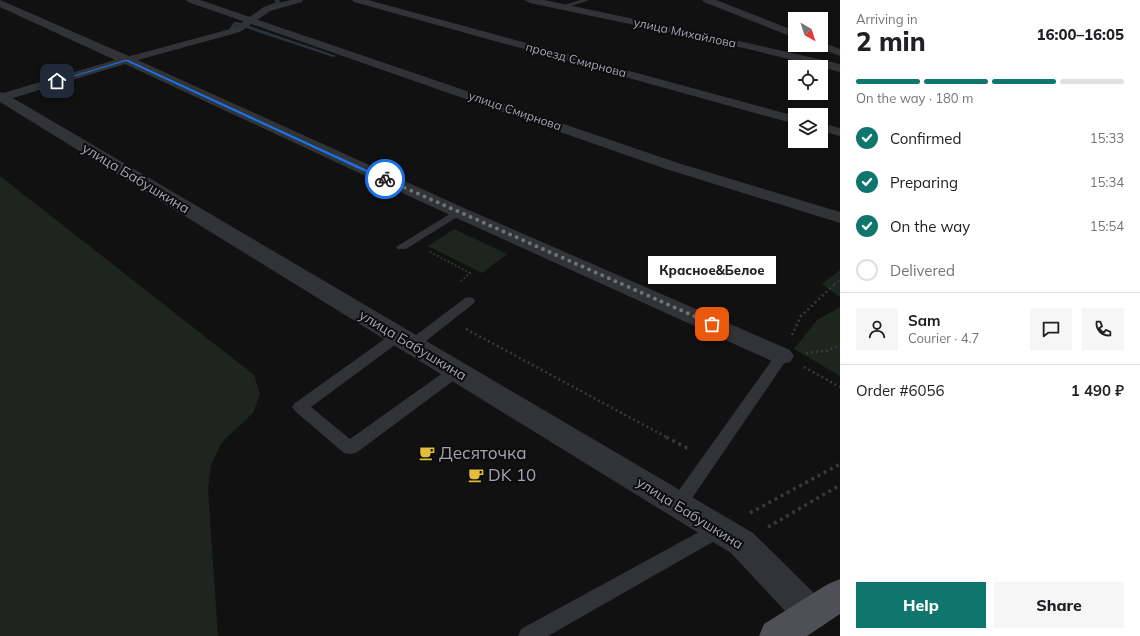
<!DOCTYPE html>
<html lang="en">
<head>
<meta charset="utf-8">
<style>
	body { margin:0; font-family:Mulish,sans-serif; background:#f6f6f6; color:#202124; height:100vh; display:flex; flex-direction:column; font-size:15px; white-space:nowrap }
	* { box-sizing:border-box; margin:0 }
	p { font-size:13px; color:#757577 }
	.icon { flex:none; width:22px; height:22px; fill:none; stroke:currentColor; stroke-width:2; stroke-linecap:round; stroke-linejoin:round }
	.map { position:relative; flex:1; overflow:hidden }
	.details { display:flex; flex-direction:column; background:#fff; width:300px }
	.details>* { flex:none }
	.needle { width:26px; rotate:141deg }
	.controls { position:absolute; left:788px; top:12px; display:grid; gap:8px }
	.controls a { display:grid; place-items:center; width:40px; height:40px; border-radius:0px; background:#fff; box-shadow:0 1px 3px #0004; font-size:20px }
	.pin { position:absolute; display:grid; place-items:center; width:34px; height:34px; color:#fff; margin:-17px; border-radius:8px; box-shadow:0 2px 6px #0006 }
	.courier { position:absolute; display:grid; place-items:center; width:40px; height:40px; margin:-20px; border:3px solid #1a73e8; border-radius:50%; background:#fff; color:#222; box-shadow:0 1px 5px #0007 }
	.bubble { position:absolute; height:28px; border-radius:0px; background:#fff; box-shadow:0 1px 3px #0004; font-size:13px; font-weight:800; line-height:28px; text-align:center }
	.head em { font-style:normal; font-weight:800 }
	.head div { display:flex; flex-direction:column-reverse }
	.head { display:flex; align-items:center; justify-content:space-between; height:68px; padding:0 16px }
	h1 { font-size:26px; font-weight:800; line-height:30px }
	.bar { display:grid; grid-template-columns:repeat(4,1fr); gap:6px 4px; align-content:center; height:48px; padding:0 16px }
	.bar i { height:5px; border-radius:3px; background:#e0e0e0 }
	.bar .on { background:#0f766e }
	.bar p { grid-column:span 4 }
	.line { display:flex; align-items:center; gap:10px; padding:0 16px; border-top:1px solid #e0e0e0 }
	.line div { flex:1 }
	.round { display:grid; place-items:center; flex:none; width:42px; height:42px; border-radius:0px; background:#f6f6f6 }
	ol { padding:0 16px; list-style:none }
	li { display:flex; align-items:center; gap:12px; height:44px }
	li p { margin-inline-start:auto }
	li .icon { padding:4px; border-radius:50%; background:#0f766e; color:#fff; stroke-width:4 }
	li:last-child { color:#757577 }
	li i { width:22px; height:22px; border:2px solid #e0e0e0; border-radius:50% }
	.action { display:flex; gap:8px; margin-top:auto; padding:8px 16px }
	.action a { flex:1; height:46px; border-radius:0px; background:#0f766e; color:#fff; font-size:16px; font-weight:800; line-height:46px; text-align:center }
	.action a+a { background:#f6f6f6; color:#202124 }
	main { display:flex; flex:1; min-height:0 }
	.map>svg:first-child { display:block }
</style>
</head>
<body>
<main>
<div class="map">
<svg width="840" height="636" viewBox="0 0 840 636">
	<rect width="100%" height="100%" fill="#111112"/>
	<path fill="#1e251f" d="M 0,176 L 254,375 L 260,394 L 253,413 L 222,442 L 211,464 L 208,489 L 218,636 L 0,636 Z
		M 454,229 L 507,254 L 482,273 L 428,246 Z
		M 840,270 L 840,297 L 822,284 Z
		M 840,307 L 840,376 L 794,349 L 817,320 Z"/>
	<g fill="none" stroke-linecap="round" stroke-linejoin="round">
		<path fill="#2c323a" fill-rule="evenodd" d="M 274,0 L 279,0 L 281,2 L 263,10 L 260,9 L 276,2 Z
			M 234,22 L 238,22 L 337,56 L 333,57 L 237,25 L 231,32 L 227,32 Z"/>
		<path stroke="#38393e" stroke-width="2" stroke-dasharray="1.5 2.5" stroke-linecap="butt" d="M 430,252 L 470,273 L 460,282
			M 835,284 L 840,279"/>
		<path stroke="#38393e" stroke-width="2.5" stroke-dasharray="2 3" stroke-linecap="butt" d="M 466,329 L 668,438
			M 792,335 L 801,316 L 836,283
			M 806,353 L 826,351 L 840,345
			M 804,367 L 840,387"/>
		<path stroke="#38393e" stroke-width="3.5" stroke-dasharray="3 4" stroke-linecap="butt" d="M 666,437 L 689,449
			M 750,513 L 840,464
			M 768,527 L 840,485"/>
		<path fill="#323337" fill-rule="evenodd" d="M 580,0 L 589,0 L 562,9 L 559,7 Z
			M 458,209 L 463,212 L 462,214 L 406,249 L 398,249 L 396,247 Z
			M 469,297 L 473,298 L 475,301 L 473,304 L 417,348 L 412,350 L 407,348 L 405,345 L 407,342 L 465,298 Z
			M 398,331 L 403,333 L 405,336 L 403,339 L 311,407 L 350,439 L 451,367 L 456,366 L 461,367 L 463,371 L 461,375 L 356,453 L 350,454 L 344,453 L 295,411 L 292,407 L 295,403 L 393,333 Z
			M 782,351 L 787,353 L 789,356 L 787,359 L 684,510 L 678,513 L 672,510 L 669,505 L 672,500 L 777,353 Z
			M 719,521 L 725,523 L 728,529 L 725,535 L 548,636 L 518,636 L 521,629 Z"/>
		<path fill="#323337" fill-rule="evenodd" d="M 290,0 L 303,0 L 302,2 L 270,11 L 240,32 L 127,63 L 122,60 L 123,58 L 234,28 L 264,7 Z"/>
		<path fill="#323337" fill-rule="evenodd" d="M 0,0 L 131,57 L 464,208 L 790,350 L 794,356 L 790,362 L 782,364 L 774,362 L 452,216 L 125,64 L 13,98 L 753,533 L 823,602 L 828,614 L 823,626 L 811,631 L 799,626 L 731,553 L 0,102 L 0,92 L 3,93 L 115,60 L 0,7 Z
			M 186,0 L 200,0 L 678,163 L 840,212 L 840,223 L 666,169 L 188,2 Z
			M 352,0 L 368,0 L 795,116 L 795,124 L 354,2 Z
			M 525,0 L 544,0 L 748,43 L 840,64 L 840,72 L 748,49 L 530,3 Z
			M 702,0 L 716,0 L 795,31 L 795,38 L 704,2 Z
			M 821,42 L 840,49 L 840,56 L 816,47 L 814,45 L 821,45 Z
			M 821,123 L 840,128 L 840,136 L 821,131 Z"/>
		<path fill="#4f4f56" fill-rule="evenodd" d="M 840,579 L 840,614 L 807,636 L 759,636 L 764,624 L 828,584 Z"/>
	</g>
	<path fill="#1a73e8" d="M 125,60 L 128,60 L 387,179 L 383,180 L 126,61 L 59,81 L 56,81 Z"/>
	<g fill="none" stroke-linecap="round" stroke-linejoin="round">
		<path stroke="#70727a" stroke-width="4" stroke-dasharray="0 7.2" d="M 385,179 L 712,324"/>
	</g>
	<defs>
		<symbol id="cafe-bare" viewBox="-9 -9 18 18"><path d="M-5.5-4.5H6V0H3Q3 3.5 0 3.5H-2.5Q-5.5 3.5-5.5 0ZM3-3.2v2h1.7v-2ZM-6 4.5H4V6H-6Z" fill="#e2be3a" stroke="#0c0c0d" stroke-width="2.5" paint-order="stroke"/></symbol>
	</defs>
	<g fill-rule="evenodd">
		<use href="#cafe-bare" x="416" y="442" width="22" height="22"/>
		<use href="#cafe-bare" x="465" y="464" width="22" height="22"/>
	</g>
	<g text-anchor="middle" stroke-width="4" stroke-linejoin="round" paint-order="stroke">
		<g font-size="12" fill="#a3a6b2" stroke="#0c0c0d">
			<text transform="translate(685 33) rotate(12)" y="4">улица Михайлова</text>
			<text transform="translate(576 60) rotate(15)" y="4">проезд Смирнова</text>
			<text transform="translate(515 111) rotate(19)" y="4">улица Смирнова</text>
		</g>
		<g font-size="14" fill="#a3a6b2" stroke="#0c0c0d">
			<text transform="translate(136 178) rotate(31)" y="5">улица Бабушкина</text>
			<text transform="translate(413 345) rotate(31)" y="5">улица Бабушкина</text>
			<text transform="translate(690 513) rotate(32)" y="5">улица Бабушкина</text>
		</g>
		<g font-size="17" fill="#a3a6b2" stroke="#0c0c0d" text-anchor="start">
			<text x="439" y="459">Десяточка</text>
			<text x="488" y="481">DK 10</text>
		</g>
	</g>
</svg>
<div class="controls">
<a><svg class="needle" viewBox="-14 -14 28 28"><path d="M0-13l5 13h-10z" fill="#e53935"/><path d="M0 13l5-13h-10z" fill="#757577"/></svg></a>
<a><svg class="icon" aria-label="locate" viewBox="0 0 24 24"><circle cx="12" cy="12" r="6"/><path d="M12 2v4M12 18v4M2 12h4M18 12h4"/></svg></a>
<a><svg class="icon" aria-label="layers" viewBox="0 0 24 24"><path d="M12 4l9 5-9 5-9-5zM3 14l9 5 9-5"/></svg></a>
</div>
<div class="pin" style="left:712px;top:324px;background:#ea580c"><svg class="icon" aria-label="bag" viewBox="0 0 24 24"><path d="M5 8h14l-1 12H6zM9 8a3 3 0 0 1 6 0"/></svg></div>
<div class="pin" style="left:57px;top:81px;background:#1f2937"><svg class="icon" aria-label="home" viewBox="0 0 24 24"><path d="M3 11l9-7 9 7M6 9v11h12V9"/></svg></div>
<div class="courier" style="left:385px;top:179px"><svg class="icon" aria-label="bike" viewBox="0 0 24 24"><circle cx="6" cy="16" r="4"/><circle cx="18" cy="16" r="4"/><path d="M6 16l4-8h5l3 8M10 8l3 8H6M13 5h3"/></svg></div>
<div class="bubble" style="left:648px;top:256px;width:128px">Красное&amp;Белое</div>
</div>
<section class="details">
<div class="head"><div><h1>2 min</h1><p>Arriving in</p></div><em>16:00–16:05</em></div>
<div class="bar"><i class="on"></i><i class="on"></i><i class="on"></i><i></i><p>On the way · 180 m</p></div>
<ol>
<li><svg class="icon" aria-label="check" viewBox="0 0 24 24"><path d="M5 12l5 5 9-10"/></svg>Confirmed<p>15:33</p></li>
<li><svg class="icon" aria-label="check" viewBox="0 0 24 24"><path d="M5 12l5 5 9-10"/></svg>Preparing<p>15:34</p></li>
<li><svg class="icon" aria-label="check" viewBox="0 0 24 24"><path d="M5 12l5 5 9-10"/></svg>On the way<p>15:54</p></li>
<li><i></i>Delivered</li>
</ol>
<div class="line" style="height:72px"><a class="round"><svg class="icon" aria-label="person" viewBox="0 0 24 24"><circle cx="12" cy="8" r="4"/><path d="M4 21q1-7 8-7t8 7"/></svg></a><div><b>Sam</b><p>Courier · 4.7</p></div><a class="round"><svg class="icon" aria-label="chat" viewBox="0 0 24 24"><path d="M4 5h16v11H9l-5 4z"/></svg></a><a class="round"><svg class="icon" aria-label="phone" viewBox="0 0 24 24"><path d="M5 4h4l2 5-3 2q2 4 5 5l2-3 5 2v4C11 20 4 13 5 4z"/></svg></a></div>
<div class="line" style="height:52px"><div>Order #6056</div><b>1 490 ₽</b></div>
<div class="action"><a>Help</a><a>Share</a></div>
</section>
</main>
</body>
</html>
